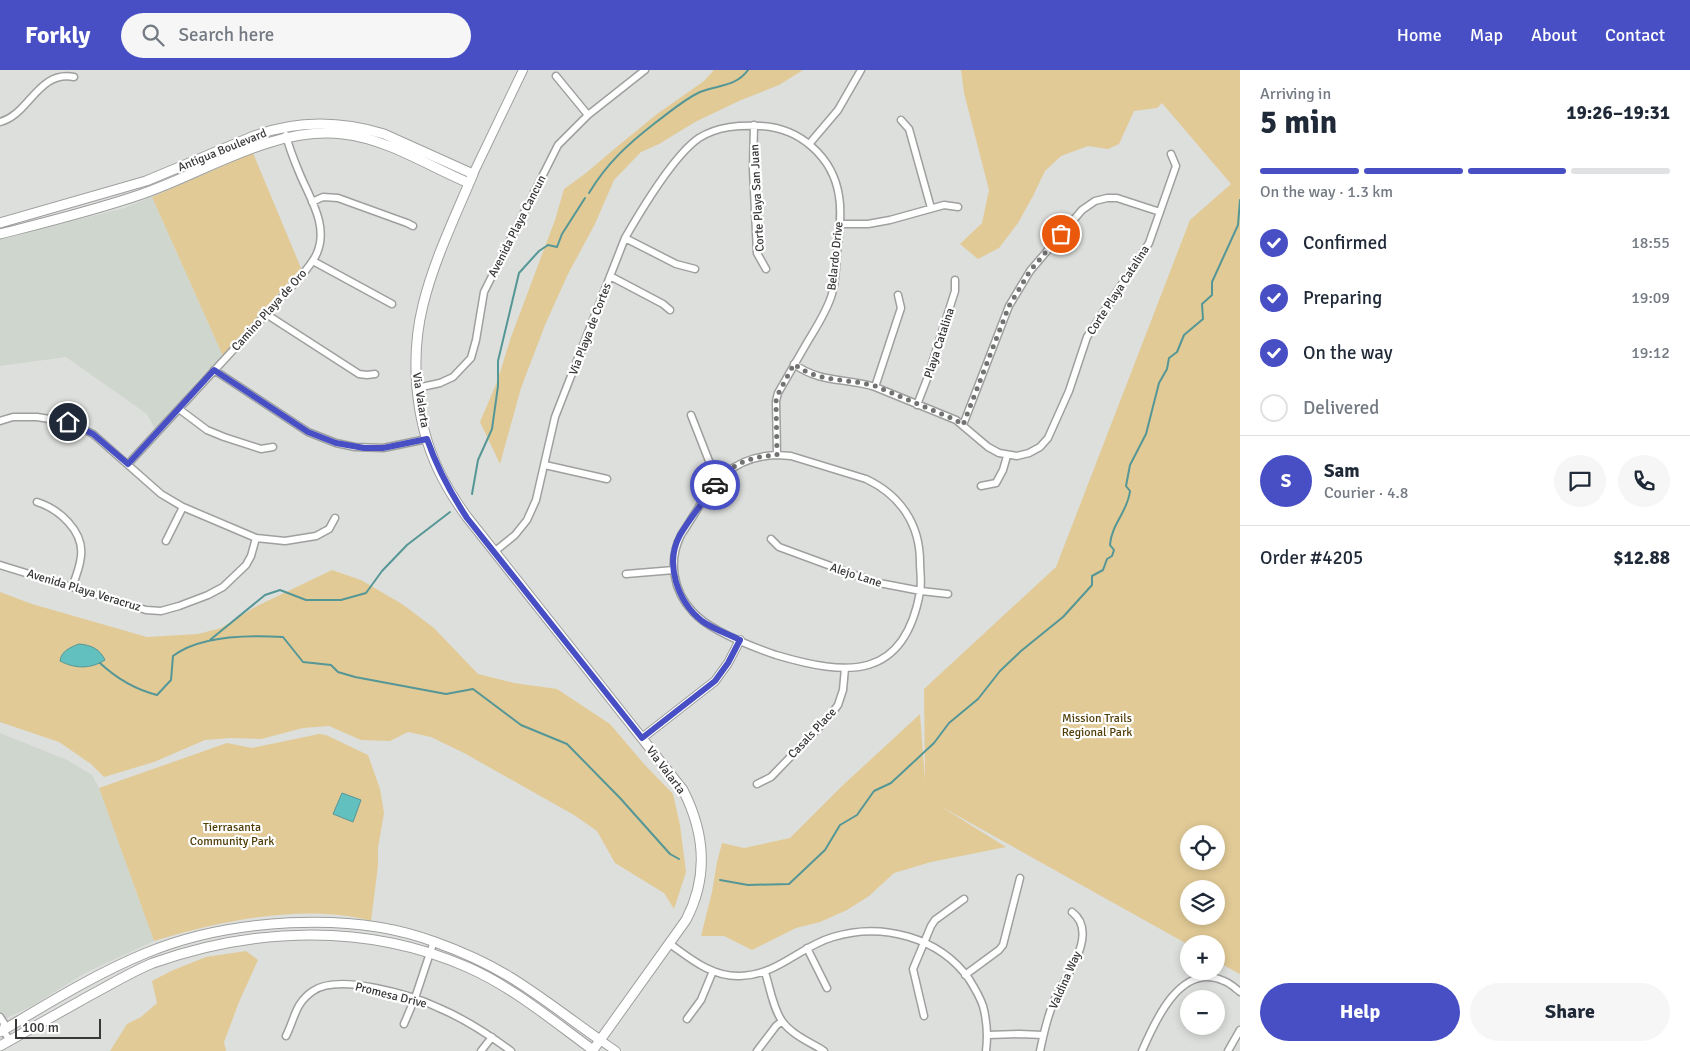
<!DOCTYPE html>
<html lang="en">
<head>
<meta charset="utf-8">
<style>
	body { margin:0; font-family:Signika,sans-serif; background:#f6f6f7; color:#1f2937; height:100vh; display:flex; flex-direction:column; font-size:19px; white-space:nowrap }
	* { box-sizing:border-box; margin:0 }
	p { font-size:16px; color:#747a83 }
	.icon { flex:none; width:28px; height:28px; fill:none; stroke:currentColor; stroke-width:2; stroke-linecap:round; stroke-linejoin:round }
	.map { position:relative; flex:1; overflow:hidden }
	.side { display:flex; flex-direction:column; background:#fff; width:450px }
	.side>* { flex:none }
	.controls { position:absolute; left:1180px; top:755px; display:grid; gap:10px }
	.controls a { display:grid; place-items:center; width:45px; height:45px; border-radius:50%; background:#fff; box-shadow:0 2px 8px #0003; font-size:25px }
	.scale { position:absolute; left:15px; bottom:12px; width:86px; box-sizing:border-box; padding-left:5px; border:2px solid #373837; border-top:0; font-size:14px; line-height:18px; white-space:nowrap; color:#373837; -webkit-text-stroke:4px #fff; paint-order:stroke }
	.pin { position:absolute; display:grid; place-items:center; width:42px; height:42px; color:#fff; margin:-21px; border:2px solid #fff; border-radius:50%; box-shadow:0 1px 5px #0007 }
	.courier { position:absolute; display:grid; place-items:center; width:50px; height:50px; margin:-25px; border:4px solid #484fc5; border-radius:50%; background:#fff; color:#222; box-shadow:0 1px 6px #0007 }
	.head em { font-style:normal; font-weight:700 }
	.head div { display:flex; flex-direction:column-reverse }
	.head { display:flex; align-items:center; justify-content:space-between; height:85px; padding:0 20px }
	h1 { font-size:32px; font-weight:700; line-height:38px }
	.bar { display:grid; grid-template-columns:repeat(4,1fr); gap:8px 5px; align-content:center; height:60px; padding:0 20px }
	.bar i { height:6px; border-radius:4px; background:#e0e1e3 }
	.bar .current { background:#484fc5 }
	.bar p { grid-column:span 4 }
	.line { display:flex; align-items:center; gap:12px; padding:0 20px; border-top:1px solid #e0e1e3 }
	.line div { flex:1 }
	.round { display:grid; place-items:center; flex:none; width:52px; height:52px; border-radius:26px; background:#f6f6f7 }
	ol { padding:0 20px; list-style:none }
	li { display:flex; align-items:center; gap:15px; height:55px }
	li p { margin-inline-start:auto }
	li .icon { padding:5px; border-radius:50%; background:#484fc5; color:#fff; stroke-width:4 }
	li:last-child { color:#747a83 }
	li i { width:28px; height:28px; border:2px solid #e0e1e3; border-radius:50% }
	.button { display:flex; gap:10px; margin-top:auto; padding:10px 20px }
	.button a { flex:1; height:58px; border-radius:30px; background:#484fc5; color:#fff; font-size:20px; font-weight:700; line-height:58px; text-align:center }
	.button a+a { background:#f6f6f7; color:#1f2937 }
	header { display:flex; align-items:center; gap:30px; box-sizing:border-box; height:70px; padding:0 25px; background:#484fc5; color:#fff }
	header strong { font-size:24px }
	nav { display:flex; gap:28px; margin-inline-start:auto; font-size:18px }
	.search { width:350px; height:45px; background:#f6f6f7; display:flex; align-items:center; gap:12px; box-sizing:border-box; padding:0 18px; border-radius:28px; color:#747a83; font-size:19px }
	main { display:flex; flex:1; min-height:0 }
	.map>svg:first-child { display:block }
</style>
</head>
<body>
<header>
<strong>Forkly</strong>
<div class="search"><svg class="icon" aria-label="search" viewBox="0 0 24 24"><circle cx="10" cy="10" r="6"/><path d="M15 15l6 6"/></svg>Search here</div>
<nav><a>Home</a><a>Map</a><a>About</a><a>Contact</a></nav>
</header>
<main>
<div class="map">
<svg width="1240" height="981" viewBox="0 0 1240 981">
	<rect width="100%" height="100%" fill="#dddfdc"/>
	<path fill="#cfd6cd" d="M 152,127 L 223,286 L 199,309 L 155,359 L 147,344 L 66,287 L 0,296 L 0,170 L 124,138 Z
		M 0,663 L 67,690 L 92,705 L 99,718 L 154,871 L 85,903 L 32,936 L 0,951 Z"/>
	<path fill="#e1ca96" fill-rule="evenodd" d="M 714,0 L 803,0 L 779,15 L 739,31 L 695,52 L 659,74 L 641,82 L 614,110 L 595,154 L 568,204 L 545,255 L 521,318 L 500,394 L 480,352 L 497,312 L 511,267 L 555,150 L 564,119 L 586,103 L 619,75 L 657,44 L 704,11 Z
		M 961,0 L 1240,0 L 1240,904 L 1216,891 L 1216,874 L 1189,874 L 1189,875 L 940,736 L 1006,777 L 931,792 L 894,803 L 869,826 L 847,840 L 820,852 L 796,858 L 752,880 L 724,866 L 701,866 L 712,822 L 717,792 L 722,773 L 744,778 L 790,768 L 841,717 L 920,644 L 925,711 L 924,619 L 1056,497 L 1190,150 L 1231,114 L 1162,33 L 1157,38 L 1134,41 L 1119,74 L 1108,79 L 1088,76 L 1061,86 L 1045,101 L 1033,126 L 1018,153 L 999,178 L 978,189 L 960,174 L 982,153 L 989,120 L 964,23 ZM 1189,764 L 1216,764 L 1216,791 L 1189,791 ZM 1189,819 L 1216,819 L 1216,846 L 1189,846 Z
		M 253,83 L 301,198 L 223,286 L 152,127 Z
		M 332,500 L 361,510 L 402,534 L 434,558 L 478,604 L 514,613 L 557,619 L 610,654 L 644,694 L 673,724 L 680,755 L 686,802 L 674,839 L 664,823 L 615,793 L 597,761 L 574,745 L 464,683 L 431,667 L 408,662 L 390,671 L 361,670 L 329,656 L 303,658 L 261,669 L 230,668 L 205,670 L 154,692 L 104,707 L 91,694 L 59,672 L 0,652 L 0,522 L 32,534 L 147,567 L 198,564 L 221,558 L 257,536 Z
		M 319,664 L 326,665 L 368,685 L 380,719 L 384,743 L 378,778 L 378,796 L 371,851 C 305,833 219,851 154,871 L 99,718 L 227,673 L 252,678 Z
		M 246,881 L 258,890 L 239,932 L 224,972 L 226,981 L 110,981 L 127,954 L 141,947 L 157,933 L 152,911 L 171,901 L 206,887 Z"/>
	<path fill="#62c0bf" stroke="#559796" d="M 79,574 C 91,575 100,579 105,590 C 91,599 75,599 60,591 C 61,581 71,577 79,574 Z
		M 342,723 L 361,730 L 353,752 L 333,744 Z"/>
	<g fill="none" stroke-linecap="round" stroke-linejoin="round">
		<path stroke="#559796" stroke-width="2" d="M 589,123 C 607,93 628,74 655,53 C 670,42 683,30 700,22 C 717,15 736,17 748,0
			M 472,424 L 478,390 L 492,359 L 498,316 L 498,291 L 519,203 L 539,181 L 548,175 L 557,177 L 562,164 L 585,128
			M 210,570 L 265,525 L 280,520 L 306,530 L 341,530 L 366,523 L 382,501 L 407,475 L 450,442
			M 100,593 C 117,609 134,619 157,625 L 171,610 L 173,586 C 200,565 250,565 283,567 L 303,592 L 331,595 L 338,602 L 355,607 L 446,624 L 473,619 L 521,655 L 567,674 L 620,728 L 670,784 L 679,789
			M 720,810 L 748,815 L 789,814 L 825,780 L 840,755 L 857,745 L 874,721 L 891,713 L 934,673 L 949,653 L 978,629 L 1000,601 L 1021,581 L 1063,547 L 1092,515 L 1092,506 L 1103,500 L 1107,489 L 1112,486 L 1114,480 L 1110,475 C 1111,455 1128,441 1130,421 L 1126,416 L 1130,395 L 1146,364 L 1159,313 L 1167,299 L 1169,288 L 1177,282 L 1184,265 L 1203,249 L 1202,234 L 1212,225 L 1212,212 L 1238,155 L 1240,130"/>
		<defs>
			<path id="minor" d="M 556,6 L 588,45
				M 901,50 L 909,59 L 931,138
				M 0,52 C 29,45 38,0 74,7
				M 754,55 L 753,99 L 757,183 L 766,199
				M 810,73 L 838,40 L 861,0
				M 312,132 L 323,127 L 338,128 L 407,153 L 413,156
				M 840,154 L 868,154 L 890,150 L 944,135 L 958,137
				M 625,168 L 676,194 L 695,199
				M 313,191 L 392,234
				M 610,206 L 663,234 L 670,240
				M 266,244 L 359,304 L 367,305 L 375,304
				M 794,294 C 819,313 847,308 875,317 L 956,350 L 988,377 L 999,383 L 1017,386 L 1029,383 L 1040,377 L 1048,368 L 1069,321 L 1087,267 L 1149,173 L 1176,96 L 1171,84
				M 214,300 L 308,362 L 336,373 L 355,377 L 383,378 L 427,369
				M 875,317 L 901,238 L 898,225
				M 417,318 L 440,313 L 453,307 L 471,288 L 476,270 L 484,222 L 558,75 L 588,45 L 645,0
				M 917,335 L 927,309 L 955,221 L 955,210
				M 179,339 L 207,360 L 224,367 L 261,379 L 273,377
				M 691,345 L 709,391 L 721,406
				M 0,351 L 13,347 L 37,347 L 68,352 L 93,364 L 161,424 L 183,437 L 256,468 L 285,471 L 316,466 L 329,459 L 335,448
				M 963,355 L 1009,236 L 1030,201 L 1082,140 L 1095,131 L 1107,128 L 1117,128 L 1160,142
				M 777,385 L 791,386 L 866,409 C 900,425 920,454 920,492 C 920,502 922,513 920,522 C 904,611 847,606 776,585 C 753,577 709,560 693,542 C 673,521 668,491 681,465 C 708,425 721,387 777,385 Z
				M 128,394 L 294,214 C 302,204 312,195 317,183 C 329,155 309,127 299,102 C 294,90 289,78 286,65
				M 545,395 L 607,409
				M 981,416 L 996,413 L 1003,400 L 1007,386
				M 37,432 C 59,439 84,461 81,486 C 80,497 76,507 72,517
				M 771,469 L 779,477 L 874,512 L 921,521 L 948,524
				M 166,471 L 183,437
				M 494,482 L 515,465 L 527,450 L 536,430 L 555,347 L 625,168 C 640,142 674,85 699,68 C 718,56 740,55 761,56 C 800,58 833,87 839,126 C 842,144 839,164 837,182 C 836,196 836,211 832,224 C 827,241 817,256 808,271 C 798,288 788,306 778,323 L 776,331 L 777,385
				M 0,495 L 146,540 L 161,541 L 179,536 L 208,525 L 223,517 L 246,495 L 251,486 L 256,468
				M 626,504 L 674,500
				M 757,714 L 771,707 L 829,647 L 838,635 L 843,620 L 845,598
				M 670,874 C 691,889 712,907 740,906 C 778,905 799,877 833,867 C 882,852 939,867 969,909 C 974,917 980,927 983,936 C 987,951 988,965 986,981
				M 807,878 L 827,918
				M 765,902 C 770,918 773,938 782,951 C 792,965 810,972 824,981
				M 965,905 L 999,880 L 1003,875 L 1020,808
				M 924,946 L 913,899 L 931,856 L 935,850 L 964,829
				M 0,947 L 4,953 L 3,960 L 10,971
				M 687,949 L 701,930 L 713,901
				M 404,954 L 415,928 L 434,871
				M 988,965 L 1020,964 L 1043,965
				M 286,966 C 295,948 295,933 313,921 C 339,903 412,925 439,938 C 465,949 488,964 511,981
				M 481,981 L 492,967
				M 757,981 L 776,956 L 782,951
				M 1040,981 C 1044,963 1047,946 1055,929 C 1065,907 1100,863 1072,842
				M 1142,981 C 1155,951 1181,891 1224,911 C 1230,913 1235,918 1240,922
				M 1228,981 L 1240,960"/>
			<path id="tertiary" d="M 473,104 L 523,0
				M 642,668 L 715,611 L 728,593 L 740,570
				M 600,970 L 616,981"/>
			<path id="secondary" d="M 0,153 L 146,111 L 254,66 C 297,50 341,51 384,64 L 473,104 C 455,147 434,190 423,235 C 410,287 415,350 438,399 C 446,416 456,432 467,447 L 683,720 C 705,763 709,806 686,850 L 593,980 C 553,951 513,917 467,897 C 367,853 255,857 153,893 C 131,902 110,915 89,926 C 59,943 30,959 0,976
				M 0,164 C 47,152 96,140 142,124 C 206,102 273,56 343,64 C 388,69 428,96 469,113
				M 0,962 C 47,934 95,904 146,883 C 228,849 351,840 435,872 C 460,881 487,893 510,907 C 541,926 570,949 600,970"/>
		</defs>
		<use href="#minor" stroke="#9ea09e" stroke-width="9"/>
		<use href="#tertiary" stroke="#9ea09e" stroke-width="10"/>
		<use href="#secondary" stroke="#9ea09e" stroke-width="11"/>
		<use href="#minor" stroke="#fff" stroke-width="6"/>
		<use href="#tertiary" stroke="#fff" stroke-width="8"/>
		<use href="#secondary" stroke="#fff" stroke-width="9"/>
	</g>
	<g fill="none" stroke-linecap="round" stroke-linejoin="round">
		<path stroke="#717271" stroke-width="5" stroke-dasharray="0 9" d="M 715,415 C 729,394 752,386 777,385 L 776,331 L 778,324 L 794,294 C 819,313 847,308 875,316 L 956,350 L 963,355 L 1009,236 L 1030,201 L 1061,164"/>
		<path stroke="#484fc5" stroke-width="6" d="M 68,352 L 93,364 L 128,394 L 214,300 L 308,362 L 336,373 L 364,378 L 383,378 L 427,369 C 437,398 450,422 467,448 L 642,668 L 715,611 L 728,593 L 740,570 C 728,564 713,559 702,551 C 678,532 664,494 680,465 C 690,448 704,431 715,415"/>
	</g>
	<g text-anchor="middle" stroke-width="4.5" stroke-linejoin="round" paint-order="stroke">
		<g font-size="12" fill="#373837" stroke="#fff">
			<text transform="translate(222 80) rotate(-22)" y="4">Antigua Boulevard</text>
			<text transform="translate(757 128) rotate(-93)" y="4">Corte Playa San Juan</text>
			<text transform="translate(517 156) rotate(-63)" y="4">Avenida Playa Cancun</text>
			<text transform="translate(835 186) rotate(-84)" y="4">Belardo Drive</text>
			<text transform="translate(1118 220) rotate(-57)" y="4">Corte Playa Catalina</text>
			<text transform="translate(269 240) rotate(-48)" y="4">Camino Playa de Oro</text>
			<text transform="translate(590 259) rotate(-69)" y="4">Via Playa de Cortes</text>
			<text transform="translate(939 273) rotate(-72)" y="4">Playa Catalina</text>
			<text transform="translate(421 330) rotate(81)" y="4">Via Valarta</text>
			<text transform="translate(856 505) rotate(18)" y="4">Alejo Lane</text>
			<text transform="translate(84 520) rotate(17)" y="4">Avenida Playa Veracruz</text>
			<text transform="translate(812 663) rotate(-47)" y="4">Casals Place</text>
			<text transform="translate(666 700) rotate(53)" y="4">Via Valarta</text>
			<text transform="translate(1065 910) rotate(-66)" y="4">Valdina Way</text>
			<text transform="translate(391 925) rotate(14)" y="4">Promesa Drive</text>
		</g>
		<g font-size="12" fill="#503d07" stroke="#fff">
			<text x="1097" y="652">Mission Trails<tspan x="1097" dy="14">Regional Park</tspan></text>
			<text x="232" y="761">Tierrasanta<tspan x="232" dy="14">Community Park</tspan></text>
		</g>
	</g>
</svg>
<div class="controls">
<a><svg class="icon" aria-label="locate" viewBox="0 0 24 24"><circle cx="12" cy="12" r="6"/><path d="M12 2v4M12 18v4M2 12h4M18 12h4"/></svg></a>
<a><svg class="icon" aria-label="layers" viewBox="0 0 24 24"><path d="M12 4l9 5-9 5-9-5zM3 14l9 5 9-5"/></svg></a>
<a>+</a>
<a>−</a>
</div>
<div class="scale">100 m</div>
<div class="pin" style="left:1061px;top:164px;background:#ea580c"><svg class="icon" aria-label="bag" viewBox="0 0 24 24"><path d="M5 8h14l-1 12H6zM9 8a3 3 0 0 1 6 0"/></svg></div>
<div class="pin" style="left:68px;top:352px;background:#1f2937"><svg class="icon" aria-label="home" viewBox="0 0 24 24"><path d="M3 11l9-7 9 7M6 9v11h12V9"/></svg></div>
<div class="courier" style="left:715px;top:415px"><svg class="icon" aria-label="car" viewBox="0 0 24 24"><path d="M5 17H2v-5l4-1 3-4h7l3 4 3 1v5h-3M9 17h6M6 11h13"/><circle cx="7" cy="17" r="2"/><circle cx="17" cy="17" r="2"/></svg></div>
</div>
<section class="side">
<div class="head"><div><h1>5 min</h1><p>Arriving in</p></div><em>19:26–19:31</em></div>
<div class="bar"><i class="current"></i><i class="current"></i><i class="current"></i><i></i><p>On the way · 1.3 km</p></div>
<ol>
<li><svg class="icon" aria-label="check" viewBox="0 0 24 24"><path d="M5 12l5 5 9-10"/></svg>Confirmed<p>18:55</p></li>
<li><svg class="icon" aria-label="check" viewBox="0 0 24 24"><path d="M5 12l5 5 9-10"/></svg>Preparing<p>19:09</p></li>
<li><svg class="icon" aria-label="check" viewBox="0 0 24 24"><path d="M5 12l5 5 9-10"/></svg>On the way<p>19:12</p></li>
<li><i></i>Delivered</li>
</ol>
<div class="line" style="height:90px"><b class="round" style="background:#484fc5;color:#fff">S</b><div><b>Sam</b><p>Courier · 4.8</p></div><a class="round"><svg class="icon" aria-label="chat" viewBox="0 0 24 24"><path d="M4 5h16v11H9l-5 4z"/></svg></a><a class="round"><svg class="icon" aria-label="phone" viewBox="0 0 24 24"><path d="M5 4h4l2 5-3 2q2 4 5 5l2-3 5 2v4C11 20 4 13 5 4z"/></svg></a></div>
<div class="line" style="height:65px"><div>Order #4205</div><b>$12.88</b></div>
<div class="button"><a>Help</a><a>Share</a></div>
</section>
</main>
</body>
</html>
